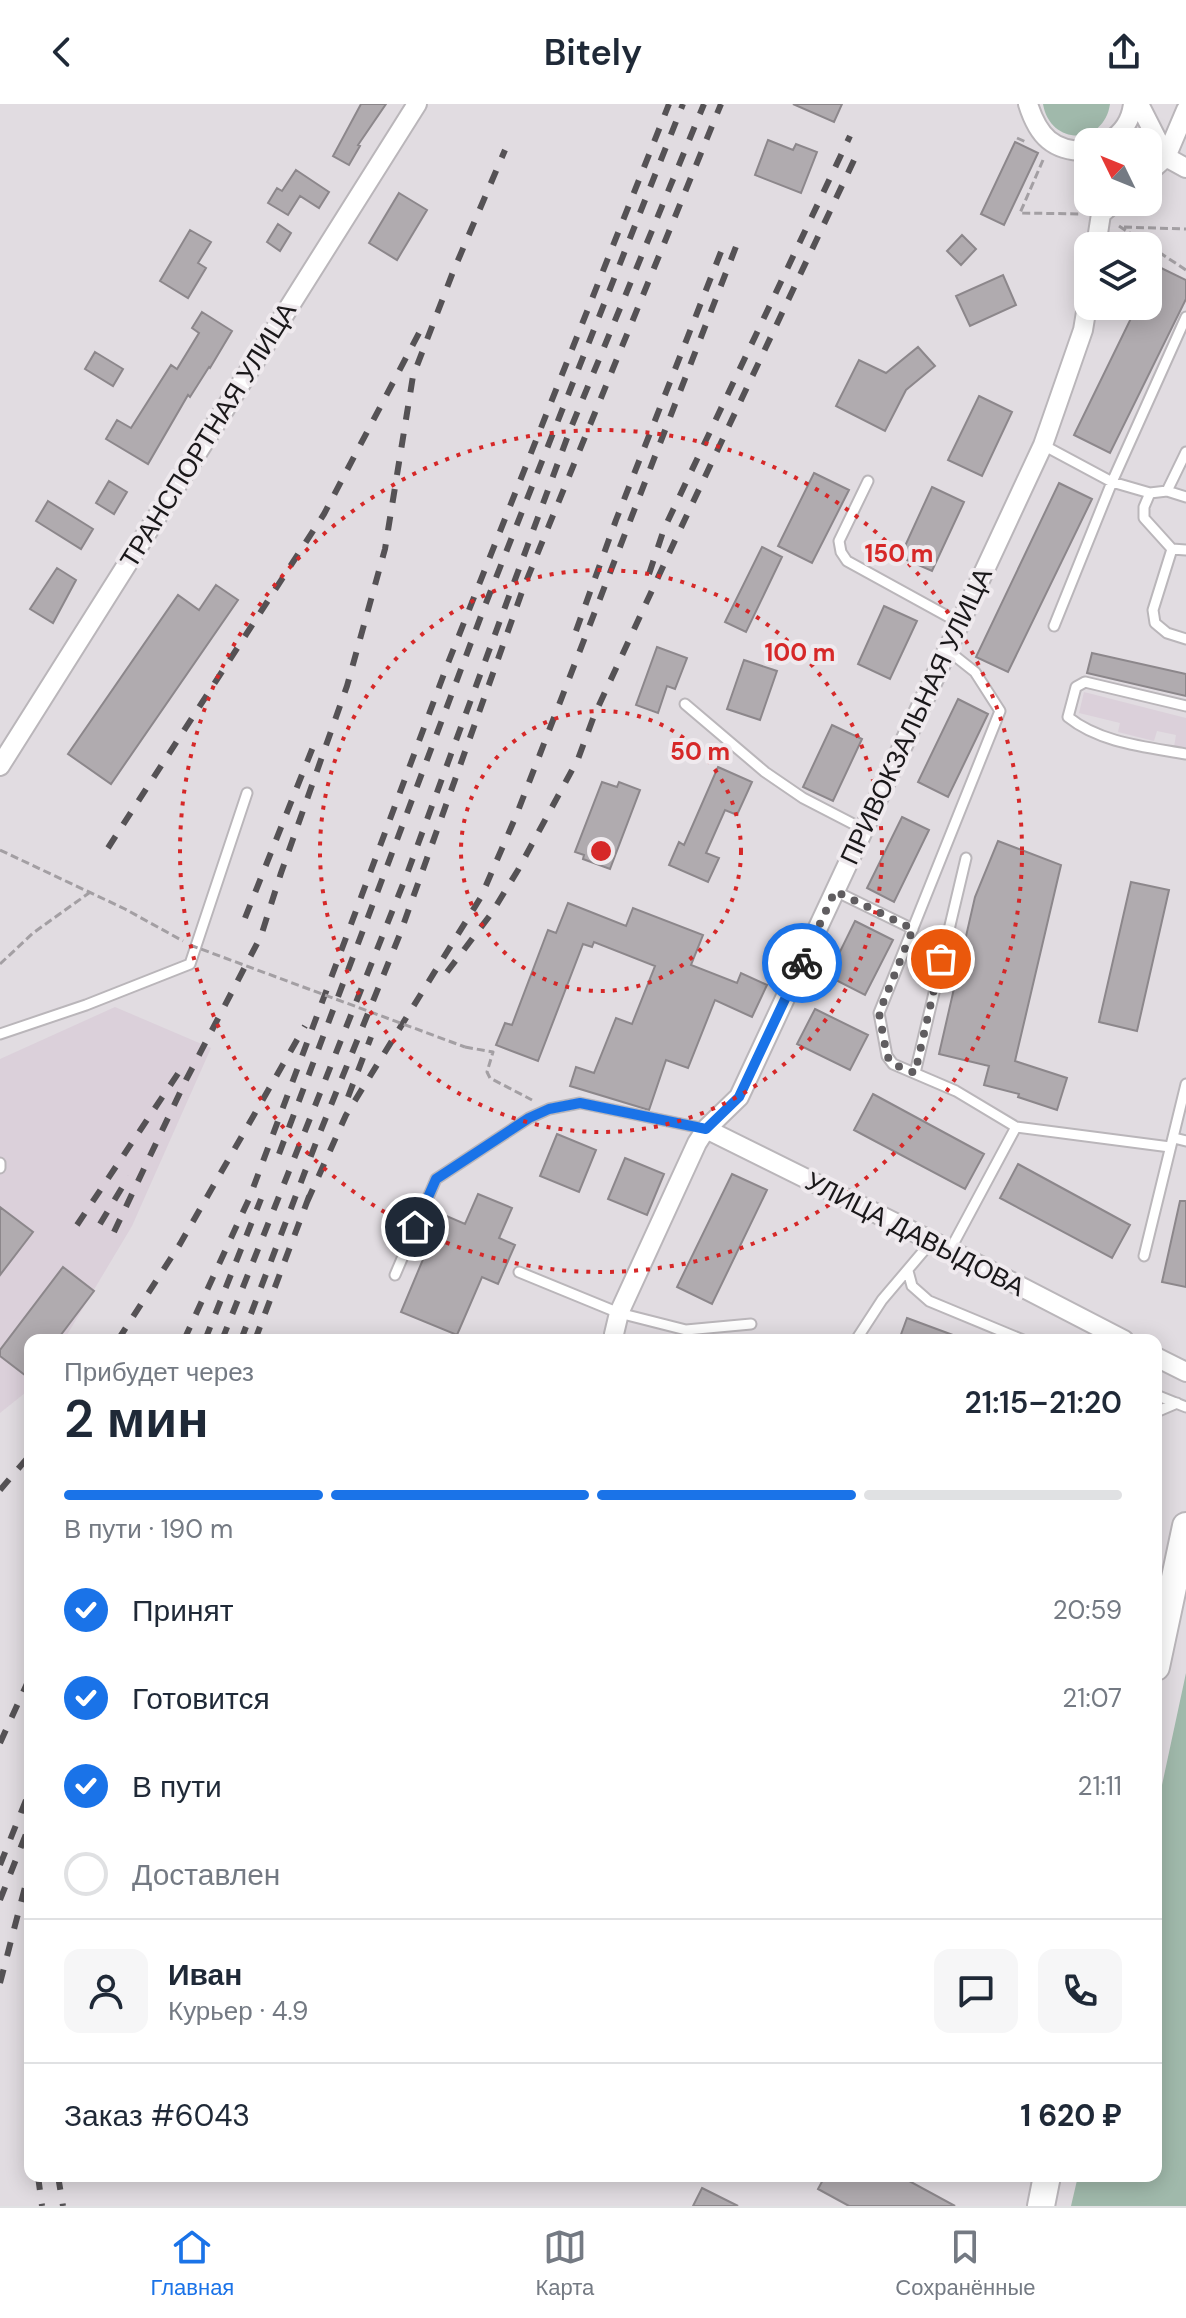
<!DOCTYPE html>
<html lang="ru">
<head>
<meta charset="utf-8">
<style>
	body { margin:0; font-family:"DM Sans",sans-serif; background:#f6f6f7; color:#1f2937; height:100vh; display:flex; flex-direction:column; font-size:30px; white-space:nowrap }
	* { box-sizing:border-box; margin:0 }
	p { font-size:26px; color:#747a83 }
	.icon { flex:none; width:44px; height:44px; fill:none; stroke:currentColor; stroke-width:2; stroke-linecap:round; stroke-linejoin:round }
	.map { position:relative; flex:1; overflow:hidden }
	.drawer { position:absolute; left:24px; top:1230px; width:1138px; height:848px; display:flex; flex-direction:column; background:#fff; border-radius:16px; box-shadow:0 4px 20px #0003 }
	.drawer>* { flex:none }
	.needle { width:52px; rotate:313deg }
	.buttons { position:absolute; left:1074px; top:24px; display:grid; gap:16px }
	.buttons a { display:grid; place-items:center; width:88px; height:88px; border-radius:16px; background:#fff; box-shadow:0 4px 20px #0003; font-size:40px }
	.pin { position:absolute; display:grid; place-items:center; width:68px; height:68px; color:#fff; margin:-34px; border:4px solid #fff; border-radius:50%; box-shadow:0 2px 8px #0007 }
	.courier { position:absolute; display:grid; place-items:center; width:80px; height:80px; margin:-40px; border:6px solid #1a73e8; border-radius:50%; background:#fff; color:#222; box-shadow:0 2px 10px #0007 }
	.summary em { font-style:normal; font-weight:600 }
	.summary div { display:flex; flex-direction:column-reverse }
	.summary { display:flex; align-items:center; justify-content:space-between; height:136px; padding:0 40px }
	h1 { font-size:52px; font-weight:600; line-height:60px }
	.bar { display:grid; grid-template-columns:repeat(4,1fr); gap:12px 8px; align-content:center; height:96px; padding:0 40px }
	.bar i { height:10px; border-radius:6px; background:#e0e1e3 }
	.bar .selected { background:#1a73e8 }
	.bar p { grid-column:span 4 }
	.line { display:flex; align-items:center; gap:20px; padding:0 40px; border-top:2px solid #e0e1e3 }
	.line div { flex:1 }
	.round { display:grid; place-items:center; flex:none; width:84px; height:84px; border-radius:16px; background:#f6f6f7 }
	ol { padding:0 40px; list-style:none }
	li { display:flex; align-items:center; gap:24px; height:88px }
	li p { margin-inline-start:auto }
	li .icon { padding:8px; border-radius:50%; background:#1a73e8; color:#fff; stroke-width:4 }
	li:last-child { color:#747a83 }
	li i { width:44px; height:44px; border:4px solid #e0e1e3; border-radius:50% }
	header { display:flex; justify-content:space-between; align-items:center; height:104px; padding:0 40px; background:#fff; font-size:36px; font-weight:600 }
	.dock { display:flex; justify-content:space-around; align-items:center; height:112px; border-top:2px solid #e0e1e3; background:#fff; font-size:22px; color:#747a83 }
	.dock a { display:grid; justify-items:center; gap:4px }
	.dock .selected { color:#1a73e8 }
	.map>svg:first-child { display:block }
</style>
</head>
<body>
<header><svg class="icon" aria-label="back" viewBox="0 0 24 24"><path d="M15 5l-7 7 7 7"/></svg>Bitely<svg class="icon" aria-label="share" viewBox="0 0 24 24"><path d="M12 15V3M7 8l5-5 5 5M5 13v7h14v-7"/></svg></header>
<div class="map">
<svg width="1186" height="2102" viewBox="0 0 1186 2102">
	<rect width="100%" height="100%" fill="#e1dce1"/>
	<path fill="#dbd0da" d="M 1084,588 L 1186,614 L 1186,646 L 1174,643 L 1176,631 L 1157,627 L 1154,637 L 1118,628 L 1120,619 L 1079,609 Z
		M 115,903 L 211,944 L 132,1122 L 64,1236 L 30,1236 L 30,1285 L 0,1309 L 0,955 Z"/>
	<path fill="#a0b9ab" d="M 1043,0 L 1110,0 C 1104,42 1050,42 1043,0 Z
		M 1186,1569 L 1186,2102 L 1071,2102 L 1078,2072 L 1156,2072 L 1156,1709 Z"/>
	<path fill="#b0abaf" stroke="#8c878b" stroke-width="2" d="M 361,0 L 386,0 L 358,41 L 360,42 L 349,61 L 333,52 Z
		M 793,0 L 842,0 L 834,18 Z
		M 768,36 L 793,46 L 796,40 L 817,48 L 801,89 L 755,71 Z
		M 1015,38 L 1038,49 L 1004,121 L 981,110 Z
		M 296,66 L 329,88 L 319,104 L 300,92 L 288,111 L 268,99 L 277,84 L 282,87 Z
		M 399,89 L 427,106 L 397,156 L 369,139 Z
		M 278,120 L 291,129 L 280,147 L 267,138 Z
		M 190,126 L 211,138 L 198,159 L 206,164 L 188,194 L 160,177 Z
		M 962,131 L 976,145 L 961,161 L 947,147 Z
		M 1157,162 L 1186,176 L 1186,195 L 1110,349 L 1074,331 L 1137,202 L 1148,202 L 1148,180 Z
		M 1003,171 L 1016,201 L 970,222 L 956,192 Z
		M 202,208 L 232,227 L 210,264 L 209,263 L 190,293 L 188,291 L 148,360 L 106,335 L 117,316 L 131,324 L 171,261 L 177,265 L 199,229 L 192,224 Z
		M 918,243 L 935,262 L 906,286 L 885,327 L 836,302 L 859,256 L 886,269 Z
		M 95,248 L 123,265 L 113,282 L 85,265 Z
		M 979,292 L 1012,308 L 982,372 L 948,356 Z
		M 814,369 L 849,386 L 812,459 L 778,442 Z
		M 109,377 L 127,388 L 114,410 L 96,399 Z
		M 1059,379 L 1092,395 L 1008,568 L 976,553 Z
		M 932,383 L 964,398 L 932,467 L 900,453 Z
		M 48,397 L 93,425 L 81,445 L 36,417 Z
		M 762,443 L 782,453 L 746,528 L 725,518 Z
		M 57,464 L 76,476 L 53,519 L 30,505 Z
		M 216,481 L 238,496 L 111,680 L 68,650 L 178,491 L 199,506 Z
		M 884,502 L 917,517 L 890,575 L 858,560 Z
		M 657,543 L 687,554 L 675,585 L 667,582 L 658,609 L 636,601 Z
		M 1092,549 L 1186,570 L 1186,592 L 1087,569 Z
		M 744,556 L 777,567 L 760,616 L 727,605 Z
		M 958,595 L 988,610 L 948,693 L 918,678 Z
		M 832,621 L 862,635 L 833,697 L 803,683 Z
		M 718,663 L 752,678 L 737,711 L 725,706 L 706,749 L 719,754 L 708,778 L 669,761 L 679,738 L 684,741 Z
		M 602,678 L 617,683 L 619,678 L 640,686 L 610,765 L 583,755 L 584,751 L 575,748 Z
		M 902,713 L 929,726 L 894,798 L 867,784 Z
		M 998,737 L 1061,761 L 1015,957 L 1067,974 L 1057,1006 L 1018,993 L 1019,990 L 984,981 L 989,962 L 939,950 L 975,793 Z
		M 1131,778 L 1169,786 L 1137,927 L 1099,918 Z
		M 568,799 L 626,822 L 633,804 L 703,831 L 691,861 L 737,879 L 741,869 L 767,881 L 752,913 L 715,896 L 688,964 L 666,956 L 649,1006 L 570,982 L 576,963 L 594,969 L 616,914 L 632,920 L 655,862 L 594,838 L 592,843 L 583,840 L 538,957 L 496,941 L 505,919 L 512,921 L 548,826 L 556,829 Z
		M 855,817 L 893,836 L 865,891 L 828,872 Z
		M 815,905 L 868,931 L 850,966 L 797,940 Z
		M 873,990 L 984,1050 L 965,1085 L 854,1026 Z
		M 557,1030 L 596,1046 L 579,1088 L 540,1072 Z
		M 625,1054 L 664,1070 L 647,1111 L 608,1095 Z
		M 1018,1060 L 1130,1121 L 1112,1154 L 1000,1094 Z
		M 732,1070 L 767,1086 L 712,1200 L 677,1183 Z
		M 478,1090 L 512,1104 L 499,1134 L 515,1141 L 498,1180 L 482,1173 L 457,1231 L 401,1208 L 442,1110 L 465,1120 Z
		M 1180,1097 L 1186,1097 L 1186,1183 L 1162,1178 Z
		M 0,1103 L 33,1128 L 0,1171 Z
		M 63,1163 L 94,1187 L 57,1236 L 30,1236 L 30,1275 L 0,1252 L 0,1246 Z
		M 907,1214 L 961,1234 L 961,1236 L 899,1236 Z
		M 825,2072 L 900,2072 L 955,2102 L 849,2102 L 818,2085 Z
		M 702,2084 L 738,2102 L 693,2102 Z"/>
	<g fill="none" stroke-linecap="round" stroke-linejoin="round">
		<defs>
			<path id="lane" d="M 1043,341 L 1112,378 L 1150,389 L 1167,387 L 1186,393
				M 868,377 L 839,437 L 841,448 L 847,457 L 958,518
				M 1167,387 L 1186,348
				M 1150,389 L 1144,403 L 1144,414 L 1172,445 L 1153,506 L 1155,519 L 1167,529 L 1186,535
				M 1172,445 L 1186,446
				M 1054,522 L 1112,378 L 1186,213
				M 946,545 L 975,568 L 1000,607 L 879,909 L 887,952 L 893,960 L 956,987 L 1016,1023 L 1170,1043
				M 685,600 L 765,668 L 803,694 L 863,725
				M 1186,602 L 1085,578 L 1076,583 L 1068,613 C 1100,639 1147,643 1186,650
				M 835,787 L 913,825
				M 0,930 L 86,901 L 190,860 L 247,689
				M 915,969 L 966,754
				M 1174,1034 L 1186,1037
				M 0,1059 L 0,1064
				M 950,1146 L 1016,1023
				M 1144,1152 L 1186,980
				M 908,1167 L 912,1182 L 929,1197 L 1023,1236
				M 519,1168 L 619,1209 L 686,1226 L 751,1220
				M 395,1171 L 436,1075 L 529,1014 L 549,1005 L 580,999 L 706,1025
				M 856,1236 L 882,1196 L 932,1137
				M 1156,1291 L 1186,1303
				M 1156,1308 L 1177,1299"/>
			<path id="street" d="M 1028,0 C 1038,32 1053,48 1088,47
				M 1139,0 L 1166,53
				M 1109,38 C 1123,28 1131,17 1133,0
				M 1148,52 L 1166,53 L 1186,64
				M 1148,69 L 1166,53 L 1186,6
				M 1096,142 L 1101,110 L 1115,98
				M 0,662 L 417,0
				M 706,1025 L 950,1146 L 1124,1236
				M 614,1230 L 619,1209 L 697,1039 L 706,1025 L 739,993 L 1043,341 L 1083,226 L 1088,196
				M 1156,1253 L 1186,1268"/>
			<path id="secondary" d="M 1156,1563 L 1186,1422
				M 1041,2102 L 1047,2072"/>
		</defs>
		<use href="#lane" stroke="#bab6ba" stroke-width="13"/>
		<use href="#street" stroke="#bab6ba" stroke-width="22"/>
		<use href="#secondary" stroke="#bab6ba" stroke-width="30"/>
		<path stroke="#a39fa3" stroke-width="3" stroke-dasharray="8 4" stroke-linecap="butt" d="M 1017,34 L 1026,38
			M 1043,56 L 1020,109 L 1082,110
			M 1119,122 L 1186,166
			M 1124,123 L 1186,125
			M 0,746 L 125,805 L 183,837
			M 0,860 L 33,829 L 89,789
			M 465,943 L 493,948 L 487,968 L 490,974 L 532,996"/>
		<use href="#lane" stroke="#fff" stroke-width="9"/>
		<use href="#street" stroke="#fff" stroke-width="18"/>
		<use href="#secondary" stroke="#fff" stroke-width="26"/>
		<path stroke="#555255" stroke-width="6" stroke-dasharray="14 14" stroke-linecap="butt" d="M 649,470 L 664,425 L 850,32
			M 576,527 L 616,416 L 726,135
			M 108,744 L 324,410 L 419,229
			M 245,814 L 313,643
			M 447,868 L 491,810 L 518,766 L 578,655 L 594,612 L 678,430 L 855,54
			M 348,993 L 371,933
			M 279,1050 L 484,504 L 683,0
			M 307,1098 L 346,1011 L 481,793 L 516,712 L 737,140
			M 100,1120 L 129,1072
			M 77,1121 L 179,968
			M 114,1128 L 186,976 L 261,832 L 281,769 L 347,582 L 385,445 L 413,272 L 453,168 L 505,46
			M 118,1236 L 180,1140 L 305,922
			M 184,1236 L 249,1095 L 448,559 L 669,0
			M 205,1236 L 261,1095
			M 222,1236 L 407,770 L 570,326 L 704,0
			M 241,1236 L 317,1036 L 400,830 L 523,485 L 721,0
			M 255,1236 L 310,1090
			M 0,1386 L 30,1351
			M 0,1639 L 30,1573
			M 0,1761 L 30,1686
			M 0,1796 L 30,1720
			M 0,1879 L 30,1764
			M 38,2072 L 42,2102
			M 58,2072 L 63,2102"/>
		<path stroke="#a39fa3" stroke-width="3" stroke-dasharray="8 4" stroke-linecap="butt" d="M 190,841 L 465,943"/>
	</g>
	<g fill="none" stroke-linecap="round" stroke-linejoin="round">
		<path stroke="#605d60" stroke-width="8" stroke-dasharray="0 14.4" d="M 802,859 L 835,787 L 913,825 L 879,909 L 887,952 L 893,960 L 915,969 L 941,855"/>
		<path stroke="#1a73e8" stroke-width="10" d="M 415,1123 L 436,1075 L 529,1014 L 549,1005 L 580,999 L 706,1025 L 739,993 L 802,859"/>
	</g>
	<g fill="none" stroke="#d62828" stroke-width="4" stroke-dasharray="4 8">
		<circle cx="601" cy="747" r="140"/>
		<circle cx="601" cy="747" r="281"/>
		<circle cx="601" cy="747" r="421"/>
	</g>
	<g text-anchor="middle" stroke-width="8" stroke-linejoin="round" paint-order="stroke">
		<g font-size="26" fill="#1a181a" stroke="#efeaee">
			<text transform="translate(208 331) rotate(-58)" y="9">ТРАНСПОРТНАЯ УЛИЦА</text>
			<text transform="translate(916 612) rotate(-65)" y="9">ПРИВОКЗАЛЬНАЯ УЛИЦА</text>
			<text transform="translate(915 1130) rotate(27)" y="9">УЛИЦА ДАВЫДОВА</text>
		</g>
	</g>
	<circle cx="601" cy="747" r="12" fill="#d62828" stroke="#efeaee" stroke-width="4"/>
	<g font-size="24" text-anchor="middle" font-weight="bold" fill="#d62828" stroke="#efeaee" stroke-width="8" stroke-linejoin="round" paint-order="stroke">
		<text x="899" y="458">150 m</text>
		<text x="800" y="557">100 m</text>
		<text x="700" y="656">50 m</text>
	</g>
</svg>
<div class="buttons">
<a><svg class="needle" viewBox="-14 -14 28 28"><path d="M0-13l5 13h-10z" fill="#e53935"/><path d="M0 13l5-13h-10z" fill="#747a83"/></svg></a>
<a><svg class="icon" aria-label="layers" viewBox="0 0 24 24"><path d="M12 4l9 5-9 5-9-5zM3 14l9 5 9-5"/></svg></a>
</div>
<div class="pin" style="left:941px;top:855px;background:#ea580c"><svg class="icon" aria-label="bag" viewBox="0 0 24 24"><path d="M5 8h14l-1 12H6zM9 8a3 3 0 0 1 6 0"/></svg></div>
<div class="pin" style="left:415px;top:1123px;background:#1f2937"><svg class="icon" aria-label="home" viewBox="0 0 24 24"><path d="M3 11l9-7 9 7M6 9v11h12V9"/></svg></div>
<div class="courier" style="left:802px;top:859px"><svg class="icon" aria-label="bike" viewBox="0 0 24 24"><circle cx="6" cy="16" r="4"/><circle cx="18" cy="16" r="4"/><path d="M6 16l4-8h5l3 8M10 8l3 8H6M13 5h3"/></svg></div>
<section class="drawer">
<div class="summary"><div><h1>2 мин</h1><p>Прибудет через</p></div><em>21:15–21:20</em></div>
<div class="bar"><i class="selected"></i><i class="selected"></i><i class="selected"></i><i></i><p>В пути · 190 m</p></div>
<ol>
<li><svg class="icon" aria-label="check" viewBox="0 0 24 24"><path d="M5 12l5 5 9-10"/></svg>Принят<p>20:59</p></li>
<li><svg class="icon" aria-label="check" viewBox="0 0 24 24"><path d="M5 12l5 5 9-10"/></svg>Готовится<p>21:07</p></li>
<li><svg class="icon" aria-label="check" viewBox="0 0 24 24"><path d="M5 12l5 5 9-10"/></svg>В пути<p>21:11</p></li>
<li><i></i>Доставлен</li>
</ol>
<div class="line" style="height:144px"><a class="round"><svg class="icon" aria-label="person" viewBox="0 0 24 24"><circle cx="12" cy="8" r="4"/><path d="M4 21q1-7 8-7t8 7"/></svg></a><div><b>Иван</b><p>Курьер · 4.9</p></div><a class="round"><svg class="icon" aria-label="chat" viewBox="0 0 24 24"><path d="M4 5h16v11H9l-5 4z"/></svg></a><a class="round"><svg class="icon" aria-label="phone" viewBox="0 0 24 24"><path d="M5 4h4l2 5-3 2q2 4 5 5l2-3 5 2v4C11 20 4 13 5 4z"/></svg></a></div>
<div class="line" style="height:104px"><div>Заказ #6043</div><b>1 620 ₽</b></div>
</section>
</div>
<nav class="dock">
<a class="selected"><svg class="icon" aria-label="home" viewBox="0 0 24 24"><path d="M3 11l9-7 9 7M6 9v11h12V9"/></svg>Главная</a>
<a><svg class="icon" aria-label="map" viewBox="0 0 24 24"><path d="M3 6l6-2 6 2 6-2v14l-6 2-6-2-6 2zM9 4v14M15 6v14"/></svg>Карта</a>
<a><svg class="icon" aria-label="saved" viewBox="0 0 24 24"><path d="M7 4h10v16l-5-4-5 4z"/></svg>Сохранённые</a>
</nav>
</body>
</html>
